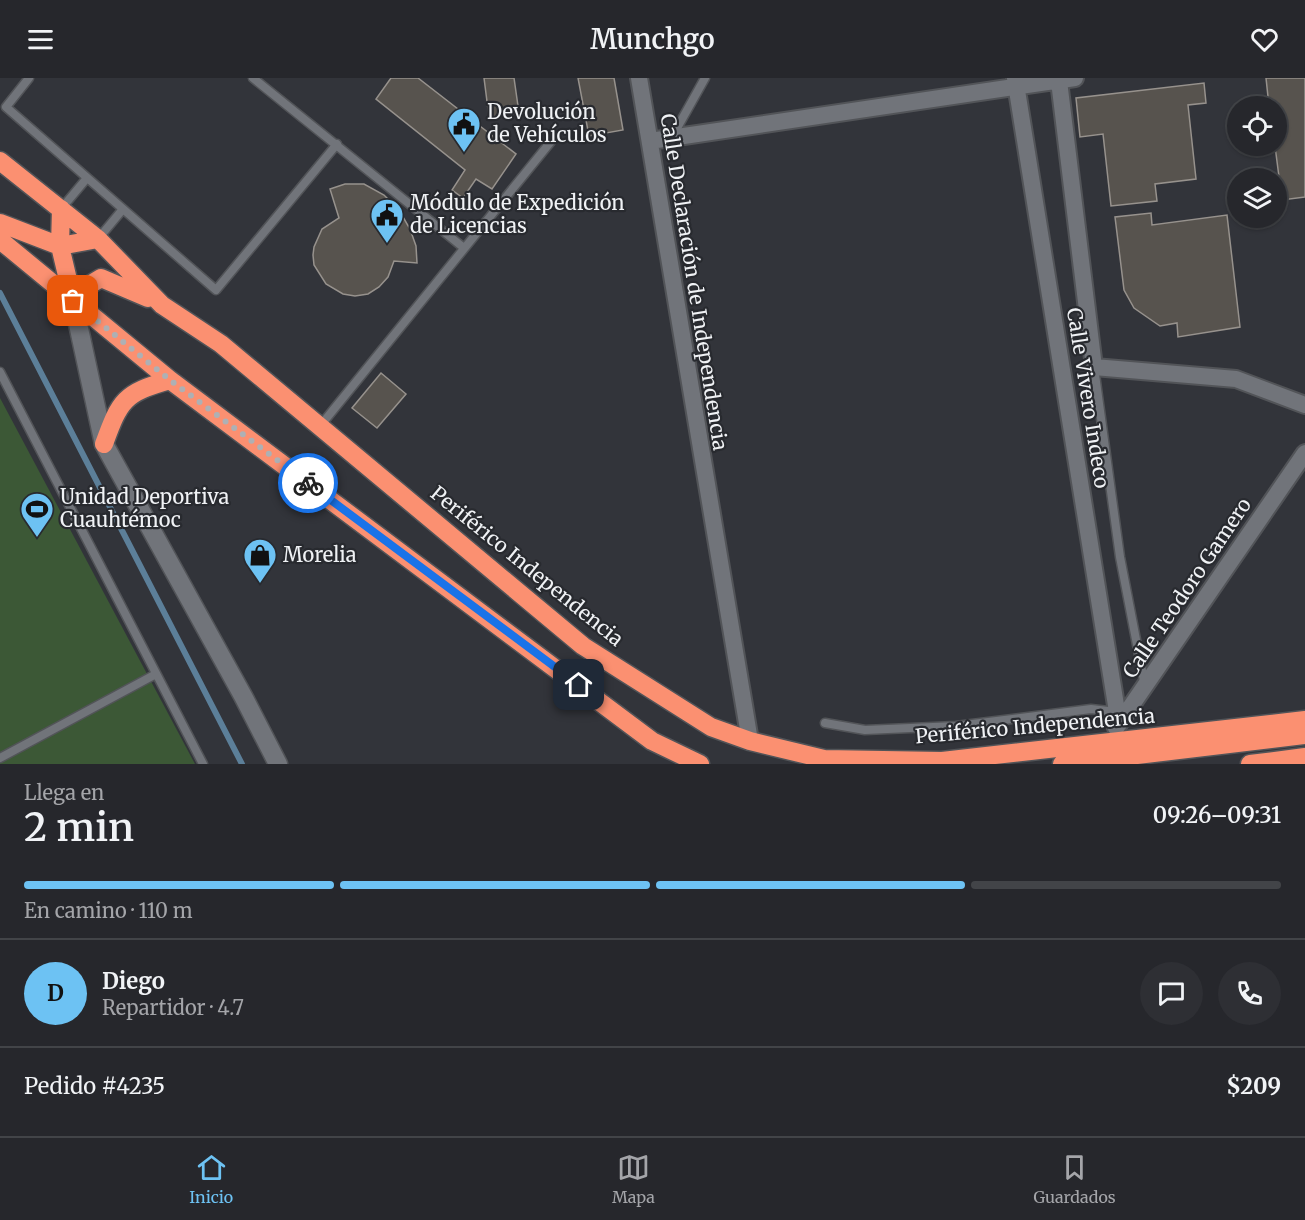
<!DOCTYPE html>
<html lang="es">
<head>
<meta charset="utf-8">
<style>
	body { margin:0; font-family:Merriweather,serif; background:#2e2f34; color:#f1f3f6; height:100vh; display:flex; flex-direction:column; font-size:22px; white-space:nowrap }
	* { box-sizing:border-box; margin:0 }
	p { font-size:20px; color:#a4a5a9 }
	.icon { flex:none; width:33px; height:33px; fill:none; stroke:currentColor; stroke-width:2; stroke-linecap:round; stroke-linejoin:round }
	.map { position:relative; height:686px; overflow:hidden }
	.details { display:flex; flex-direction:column; background:#26272c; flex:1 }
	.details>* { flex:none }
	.tools { position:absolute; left:1227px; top:18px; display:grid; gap:12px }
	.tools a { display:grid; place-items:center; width:60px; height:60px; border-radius:50%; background:#26272c; box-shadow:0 2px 4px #0004,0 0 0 2px #424448; font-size:30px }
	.pin { position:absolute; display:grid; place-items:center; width:51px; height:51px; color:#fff; margin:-26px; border-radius:12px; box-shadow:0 3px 9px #0006 }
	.courier { position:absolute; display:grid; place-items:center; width:60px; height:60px; margin:-30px; border:4px solid #1a73e8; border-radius:50%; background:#fff; color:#222; box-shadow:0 2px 8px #0007 }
	.overview em { font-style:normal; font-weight:600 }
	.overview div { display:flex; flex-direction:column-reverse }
	.overview { display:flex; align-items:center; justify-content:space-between; height:102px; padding:0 24px }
	h1 { font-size:39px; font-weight:600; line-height:45px }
	.bar { display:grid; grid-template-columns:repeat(4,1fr); gap:9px 6px; align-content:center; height:72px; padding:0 24px }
	.bar i { height:8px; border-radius:4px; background:#424448 }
	.bar .active { background:#6dc2f3 }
	.bar p { grid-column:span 4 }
	.line { display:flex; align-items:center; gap:15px; padding:0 24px; border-top:2px solid #424448 }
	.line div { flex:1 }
	.round { display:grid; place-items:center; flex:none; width:63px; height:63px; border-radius:32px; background:#2e2f34 }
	header { display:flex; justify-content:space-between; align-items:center; height:78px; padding:0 24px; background:#26272c; font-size:27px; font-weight:600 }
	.menu { display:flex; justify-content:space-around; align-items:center; height:84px; border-top:2px solid #424448; background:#26272c; font-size:16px; color:#a4a5a9 }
	.menu a { display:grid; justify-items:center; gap:3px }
	.menu .active { color:#6dc2f3 }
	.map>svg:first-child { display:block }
</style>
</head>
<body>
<header><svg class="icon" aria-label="menu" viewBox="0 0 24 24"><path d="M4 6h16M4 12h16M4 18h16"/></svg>Munchgo<svg class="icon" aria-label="heart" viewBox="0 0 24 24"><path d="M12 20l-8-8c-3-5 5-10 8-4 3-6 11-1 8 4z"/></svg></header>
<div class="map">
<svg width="1305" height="686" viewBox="0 0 1305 686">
	<rect width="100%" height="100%" fill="#32343a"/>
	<path fill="#3c5836" d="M 0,320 L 195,686 L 0,686 Z"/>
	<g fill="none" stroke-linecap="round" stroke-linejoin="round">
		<path stroke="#5c7f99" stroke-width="6" d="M 0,215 L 242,686"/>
	</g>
	<path fill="#57534e" stroke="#97928d" stroke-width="1.5" d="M 391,0 L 418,0 L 516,76 L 492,111 L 476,101 L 463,120 L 452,112 L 465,92 L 376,21 Z
		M 484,0 L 514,0 L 519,35 L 489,39 Z
		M 578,0 L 614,0 L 623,52 L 589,58 Z
		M 1266,0 L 1305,0 L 1305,119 L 1282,122 L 1275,68 L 1276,28 L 1269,28 Z
		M 1204,5 L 1206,25 L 1188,27 L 1196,101 L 1155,106 L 1157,123 L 1111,128 L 1103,56 L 1080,59 L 1076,20 Z
		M 345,106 L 364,106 L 384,117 L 399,132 L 410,151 L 416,168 L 417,185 L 394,183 L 388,199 L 379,209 L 368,216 L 355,218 L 343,216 L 326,206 L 314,187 L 313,177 L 314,169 L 322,151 L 339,140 L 330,111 Z
		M 1151,135 L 1152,147 L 1227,137 L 1240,249 L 1178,259 L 1177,245 L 1160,248 L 1134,230 L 1124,212 L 1115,139 Z
		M 381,295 L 406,316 L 377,350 L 352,330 Z"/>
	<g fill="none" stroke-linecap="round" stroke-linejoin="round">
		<defs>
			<path id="lane" d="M 29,0 L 6,29 L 216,212 L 337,66
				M 253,0 L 464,170
				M 672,59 L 705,0
				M 61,131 L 87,100
				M 98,161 L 123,131
				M 1094,289 L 1120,479 L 1145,608
				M 0,294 L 203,686
				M 321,347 L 553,61
				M 825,645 L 865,652 L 956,648 L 1091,631 L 1117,634
				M 0,680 L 156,596"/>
			<path id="street" d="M 639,0 L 750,663
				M 1015,0 L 1119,646
				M 1059,3 L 1094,289 L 1236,301 L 1305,327
				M 650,63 L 1075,0
				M 1116,650 L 1305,375"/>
			<path id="secondary" d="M 73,223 L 104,366 L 243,618 L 278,686"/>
			<path id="highway" d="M 0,83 L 98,161 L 162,227 L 221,266 L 583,568 L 711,649 L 750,663 L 824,681 L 942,683 L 1305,642
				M 61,131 L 60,168 L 73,223
				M 0,145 L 60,168 L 98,161
				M 0,162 L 170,302 L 652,663 L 700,686
				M 73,223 L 86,209 L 101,200 L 148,220
				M 104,366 C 120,322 124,315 170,302
				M 1062,686 L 1305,657
				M 1250,686 L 1305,679"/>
		</defs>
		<use href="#lane" stroke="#525458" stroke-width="11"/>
		<use href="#street" stroke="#525458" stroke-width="20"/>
		<use href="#secondary" stroke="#525458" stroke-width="21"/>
		<use href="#highway" stroke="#525458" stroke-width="21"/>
		<use href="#lane" stroke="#71747a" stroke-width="8"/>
		<use href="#street" stroke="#71747a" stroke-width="16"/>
		<use href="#secondary" stroke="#71747a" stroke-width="18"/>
		<use href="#highway" stroke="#fb9071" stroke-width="18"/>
	</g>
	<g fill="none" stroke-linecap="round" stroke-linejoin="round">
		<path stroke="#aeb0b4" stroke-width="6" stroke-dasharray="0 10.8" d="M 73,223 L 170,302 L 308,405"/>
		<path stroke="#1a73e8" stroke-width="8" d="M 308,405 L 579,607"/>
	</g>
	<defs>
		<symbol id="civic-pin" viewBox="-11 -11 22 30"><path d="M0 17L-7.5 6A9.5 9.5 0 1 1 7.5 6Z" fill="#6dc2f3" stroke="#282a2f"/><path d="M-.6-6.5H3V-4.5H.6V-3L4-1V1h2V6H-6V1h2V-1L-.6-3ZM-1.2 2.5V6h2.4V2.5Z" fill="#111"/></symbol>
		<symbol id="stadium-pin" viewBox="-11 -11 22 30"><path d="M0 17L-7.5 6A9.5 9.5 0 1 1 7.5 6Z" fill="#6dc2f3" stroke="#282a2f"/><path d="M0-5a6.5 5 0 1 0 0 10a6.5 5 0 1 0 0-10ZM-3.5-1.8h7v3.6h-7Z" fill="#111"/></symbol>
		<symbol id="shop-pin" viewBox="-11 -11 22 30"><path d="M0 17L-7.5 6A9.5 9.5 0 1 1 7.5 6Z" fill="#6dc2f3" stroke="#282a2f"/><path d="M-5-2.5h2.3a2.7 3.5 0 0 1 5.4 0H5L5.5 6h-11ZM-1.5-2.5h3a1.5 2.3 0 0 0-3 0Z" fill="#111"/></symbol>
	</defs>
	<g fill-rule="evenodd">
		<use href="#civic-pin" x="445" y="27" width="38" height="52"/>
		<use href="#civic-pin" x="368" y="118" width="38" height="52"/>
		<use href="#stadium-pin" x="18" y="412" width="38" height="52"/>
		<use href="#shop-pin" x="241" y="458" width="38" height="52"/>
	</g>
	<g text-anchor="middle" stroke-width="4.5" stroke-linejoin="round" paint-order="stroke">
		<g font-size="20" fill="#f0f2f5" stroke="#282a2f" text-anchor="start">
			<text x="487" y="41">Devolución<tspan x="487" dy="23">de Vehículos</tspan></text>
			<text x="410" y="132">Módulo de Expedición<tspan x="410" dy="23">de Licencias</tspan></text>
			<text x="60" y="426">Unidad Deportiva<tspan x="60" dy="23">Cuauhtémoc</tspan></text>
			<text x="283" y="484">Morelia</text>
		</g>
		<g font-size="20" fill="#f0f2f5" stroke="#282a2f">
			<text transform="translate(694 204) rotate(81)" y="7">Calle Declaración de Independencia</text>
			<text transform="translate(1088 320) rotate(81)" y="7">Calle Vivero Indeco</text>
			<text transform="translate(527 488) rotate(39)" y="7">Periférico Independencia</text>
			<text transform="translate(1187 510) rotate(-56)" y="7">Calle Teodoro Gamero</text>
			<text transform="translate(1035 648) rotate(-5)" y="7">Periférico Independencia</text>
		</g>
	</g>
</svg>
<div class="tools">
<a><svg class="icon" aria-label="locate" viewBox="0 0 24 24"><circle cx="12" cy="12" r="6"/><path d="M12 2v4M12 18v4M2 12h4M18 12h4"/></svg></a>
<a><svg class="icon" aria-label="layers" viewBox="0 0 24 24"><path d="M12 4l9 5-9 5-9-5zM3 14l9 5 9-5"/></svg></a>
</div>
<div class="pin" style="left:73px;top:223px;background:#ea580c"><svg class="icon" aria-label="bag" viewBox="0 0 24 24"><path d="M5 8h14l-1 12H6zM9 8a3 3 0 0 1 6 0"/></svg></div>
<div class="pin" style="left:579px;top:607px;background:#1f2937"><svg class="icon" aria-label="home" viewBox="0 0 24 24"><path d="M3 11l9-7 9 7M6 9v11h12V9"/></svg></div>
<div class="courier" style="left:308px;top:405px"><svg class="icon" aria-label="bike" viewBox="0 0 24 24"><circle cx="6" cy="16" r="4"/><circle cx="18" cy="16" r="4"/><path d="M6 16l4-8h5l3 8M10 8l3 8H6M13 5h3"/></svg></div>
</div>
<section class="details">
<div class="overview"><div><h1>2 min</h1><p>Llega en</p></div><em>09:26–09:31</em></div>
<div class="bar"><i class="active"></i><i class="active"></i><i class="active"></i><i></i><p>En camino · 110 m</p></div>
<div class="line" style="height:108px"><b class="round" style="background:#6dc2f3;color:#111">D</b><div><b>Diego</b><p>Repartidor · 4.7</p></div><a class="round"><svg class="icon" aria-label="chat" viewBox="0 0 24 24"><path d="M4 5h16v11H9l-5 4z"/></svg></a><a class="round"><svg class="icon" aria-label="phone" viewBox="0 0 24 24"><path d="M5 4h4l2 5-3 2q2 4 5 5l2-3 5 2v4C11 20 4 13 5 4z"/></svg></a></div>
<div class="line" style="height:78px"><div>Pedido #4235</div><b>$209</b></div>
</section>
<nav class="menu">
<a class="active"><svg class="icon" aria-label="home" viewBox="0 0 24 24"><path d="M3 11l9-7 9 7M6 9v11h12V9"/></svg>Inicio</a>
<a><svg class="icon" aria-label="map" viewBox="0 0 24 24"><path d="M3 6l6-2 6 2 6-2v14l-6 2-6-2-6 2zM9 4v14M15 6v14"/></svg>Mapa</a>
<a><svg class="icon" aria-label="saved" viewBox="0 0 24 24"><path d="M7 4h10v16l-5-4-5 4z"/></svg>Guardados</a>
</nav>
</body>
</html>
